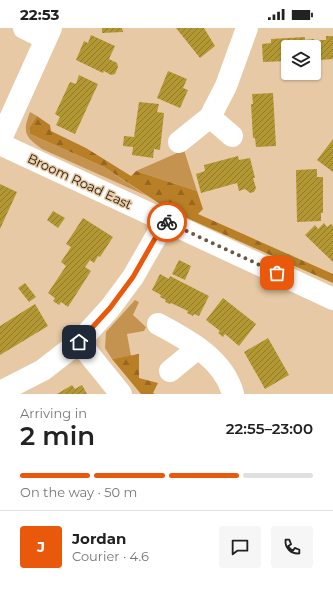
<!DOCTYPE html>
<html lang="en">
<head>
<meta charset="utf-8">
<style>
	body { margin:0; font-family:Montserrat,sans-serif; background:#f6f6f6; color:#222; height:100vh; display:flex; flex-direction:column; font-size:15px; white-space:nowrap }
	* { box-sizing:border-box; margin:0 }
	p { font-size:13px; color:#767676 }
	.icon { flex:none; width:22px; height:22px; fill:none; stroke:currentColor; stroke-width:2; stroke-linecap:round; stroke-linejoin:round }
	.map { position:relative; height:366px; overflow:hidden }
	.panel { display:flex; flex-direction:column; background:#fff; flex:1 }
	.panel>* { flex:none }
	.controls { position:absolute; left:281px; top:12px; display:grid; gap:8px }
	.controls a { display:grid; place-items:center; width:40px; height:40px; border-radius:4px; background:#fff; box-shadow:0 1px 3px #0004; font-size:20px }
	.pin { position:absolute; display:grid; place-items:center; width:34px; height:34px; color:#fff; margin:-17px; border-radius:8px; box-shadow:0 2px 6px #0006 }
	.courier { position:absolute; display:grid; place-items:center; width:40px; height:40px; margin:-20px; border:3px solid #ea580c; border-radius:50%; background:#fff; color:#222; box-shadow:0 1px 5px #0007 }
	.overview em { font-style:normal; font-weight:600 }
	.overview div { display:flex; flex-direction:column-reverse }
	.overview { display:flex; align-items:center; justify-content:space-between; height:68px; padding:0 20px }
	h1 { font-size:26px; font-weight:600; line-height:30px }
	.bar { display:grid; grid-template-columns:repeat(4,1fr); gap:6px 4px; align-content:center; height:48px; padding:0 20px }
	.bar i { height:5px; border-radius:3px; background:#e0e0e0 }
	.bar .active { background:#ea580c }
	.bar p { grid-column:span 4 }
	.line { display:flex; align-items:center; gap:10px; padding:0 20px; border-top:1px solid #e0e0e0 }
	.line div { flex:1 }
	.round { display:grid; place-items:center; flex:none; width:42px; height:42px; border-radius:4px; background:#f6f6f6 }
	.status { display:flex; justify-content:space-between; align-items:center; height:28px; padding:0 20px; background:#fff; direction:ltr }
	.status svg { height:11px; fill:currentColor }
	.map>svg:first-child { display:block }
</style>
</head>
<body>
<div class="status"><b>22:53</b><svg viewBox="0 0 49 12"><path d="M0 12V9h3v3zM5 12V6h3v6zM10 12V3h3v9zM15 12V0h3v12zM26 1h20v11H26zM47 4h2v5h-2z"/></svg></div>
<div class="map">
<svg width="333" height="366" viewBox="0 0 333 366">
	<defs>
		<pattern id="forest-firs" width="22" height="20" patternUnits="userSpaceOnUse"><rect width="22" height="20" fill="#b87f27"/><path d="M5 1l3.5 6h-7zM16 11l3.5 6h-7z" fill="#956720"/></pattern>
		<pattern id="building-hatch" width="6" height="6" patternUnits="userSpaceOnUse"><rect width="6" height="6" fill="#b39732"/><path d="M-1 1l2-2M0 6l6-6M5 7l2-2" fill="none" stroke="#917a29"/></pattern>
	</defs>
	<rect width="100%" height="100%" fill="#e7caa5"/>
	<path fill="#c59350" d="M 30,84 L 37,88 L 29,100 L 30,106 L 104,139 L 147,168 L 42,121 C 25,109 22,104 30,84 Z
		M 184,122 L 197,163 L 136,143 Z
		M 135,272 L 139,274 L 133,287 L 146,299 L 144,303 L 127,306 L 131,328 L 112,331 L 105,320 L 106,304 Z"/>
	<path fill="url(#forest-firs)" d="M 37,88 L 50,97 L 51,103 L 86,120 L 131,148 L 136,143 L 197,163 L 203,181 L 198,186 L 333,246 L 333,255 L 169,182 L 104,139 L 30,106 L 29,100 Z
		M 139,326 L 139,350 L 158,355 L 153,365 L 155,366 L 141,366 L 112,331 Z"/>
	<path fill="url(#building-hatch)" d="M 102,0 L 122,0 L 123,4 L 102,5 Z
		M 176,0 L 204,0 L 215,18 L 200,30 Z
		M 91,7 L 115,18 L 109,31 L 117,35 L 118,39 L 115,46 L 111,47 L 104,43 L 103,45 L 76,32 L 84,13 L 88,15 Z
		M 326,8 L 333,8 L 333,31 L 319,32 L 318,12 L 326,12 Z
		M 305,9 L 305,12 L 314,11 L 315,19 L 288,19 L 288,33 L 263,34 L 262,16 L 271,15 L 271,11 Z
		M 168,43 L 187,51 L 183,60 L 188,62 L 180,80 L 157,70 Z
		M 79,47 L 98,56 L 75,106 L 56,97 L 60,89 L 55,86 L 70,54 L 76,56 Z
		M 273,65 L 276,118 L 256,119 L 255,110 L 253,110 L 251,76 L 253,76 L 252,66 Z
		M 139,74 L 159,76 L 157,84 L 164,85 L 160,122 L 154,121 L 153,130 L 132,127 L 133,119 L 123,118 L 124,108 L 134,109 Z
		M 333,111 L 333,144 L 317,132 Z
		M 238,128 L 239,132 L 250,130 L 255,150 L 253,150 L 256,160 L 254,164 L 250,165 L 245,161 L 239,163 L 237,155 L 201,165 L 196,146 L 205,143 L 204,137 Z
		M 317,141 L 317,149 L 323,149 L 323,185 L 321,185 L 321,193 L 297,194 L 296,142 Z
		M 0,156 L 17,164 L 0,201 Z
		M 53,183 L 65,190 L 58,200 L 47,192 Z
		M 83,190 L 113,209 L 100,229 L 98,228 L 94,235 L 90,232 L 85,239 L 91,243 L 68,279 L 61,274 L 59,277 L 53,273 L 55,270 L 48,265 L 66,238 L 61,234 L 71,219 L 66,216 Z
		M 324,195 L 327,199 L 331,196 L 333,198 L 333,234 L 305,207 L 315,197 L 318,201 Z
		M 179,232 L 191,238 L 185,252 L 172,246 Z
		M 160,246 L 169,251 L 170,248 L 209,268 L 199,288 L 194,286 L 193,288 L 187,285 L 188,283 L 171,275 L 170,276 L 165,274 L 166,272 L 160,269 L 161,267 L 152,262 Z
		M 25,255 L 36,269 L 29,274 L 18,260 Z
		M 223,270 L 256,296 L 239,318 L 225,306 L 223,309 L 218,305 L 220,303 L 206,292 Z
		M 35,276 L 48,298 L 0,327 L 0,298 Z
		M 268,310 L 289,347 L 265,361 L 244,324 Z
		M 72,357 L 75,361 L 82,357 L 87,366 L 57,366 Z"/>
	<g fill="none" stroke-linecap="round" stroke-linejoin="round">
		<path stroke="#fff" stroke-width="22" d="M 24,0 L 46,11
			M 210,89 L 232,108
			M 0,113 L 51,0
			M 179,114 L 210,89 L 226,58 L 247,0
			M 0,116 L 333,271
			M 158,296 C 188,312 224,331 233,366
			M 79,314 L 121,366
			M 170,343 L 198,320
			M 0,364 L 43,342 L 79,314 L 110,280 L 133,249 L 165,193"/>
	</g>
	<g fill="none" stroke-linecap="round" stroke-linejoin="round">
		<path stroke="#695842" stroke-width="4" stroke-dasharray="0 7.2" d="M 167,194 L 277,245"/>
		<path stroke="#ea580c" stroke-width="5" d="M 79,314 L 110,280 L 133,249 L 165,193 L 167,194"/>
	</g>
	<g text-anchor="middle" stroke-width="3" stroke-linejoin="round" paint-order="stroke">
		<g font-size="13" fill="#251a0c" stroke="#e7caa5">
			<text transform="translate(80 153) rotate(25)" y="5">Broom Road East</text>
		</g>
	</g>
</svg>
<div class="controls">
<a><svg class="icon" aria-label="layers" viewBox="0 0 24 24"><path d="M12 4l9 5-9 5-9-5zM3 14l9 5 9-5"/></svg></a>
</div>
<div class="pin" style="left:277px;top:245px;background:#ea580c"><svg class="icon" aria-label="bag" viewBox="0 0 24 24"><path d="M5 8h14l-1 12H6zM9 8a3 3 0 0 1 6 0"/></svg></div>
<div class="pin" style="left:79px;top:314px;background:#1f2937"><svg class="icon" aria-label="home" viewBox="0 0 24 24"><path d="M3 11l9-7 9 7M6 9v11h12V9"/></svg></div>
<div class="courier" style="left:167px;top:194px"><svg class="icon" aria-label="bike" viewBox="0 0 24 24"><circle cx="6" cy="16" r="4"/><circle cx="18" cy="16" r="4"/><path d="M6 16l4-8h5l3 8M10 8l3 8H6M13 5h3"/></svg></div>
</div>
<section class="panel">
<div class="overview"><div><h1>2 min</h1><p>Arriving in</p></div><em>22:55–23:00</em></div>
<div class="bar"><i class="active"></i><i class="active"></i><i class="active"></i><i></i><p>On the way · 50 m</p></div>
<div class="line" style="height:72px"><b class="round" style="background:#ea580c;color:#fff">J</b><div><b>Jordan</b><p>Courier · 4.6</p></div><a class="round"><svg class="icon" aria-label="chat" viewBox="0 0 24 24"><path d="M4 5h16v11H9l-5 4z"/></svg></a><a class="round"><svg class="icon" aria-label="phone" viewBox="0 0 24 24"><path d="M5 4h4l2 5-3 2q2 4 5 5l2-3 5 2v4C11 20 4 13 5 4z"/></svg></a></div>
</section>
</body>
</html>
